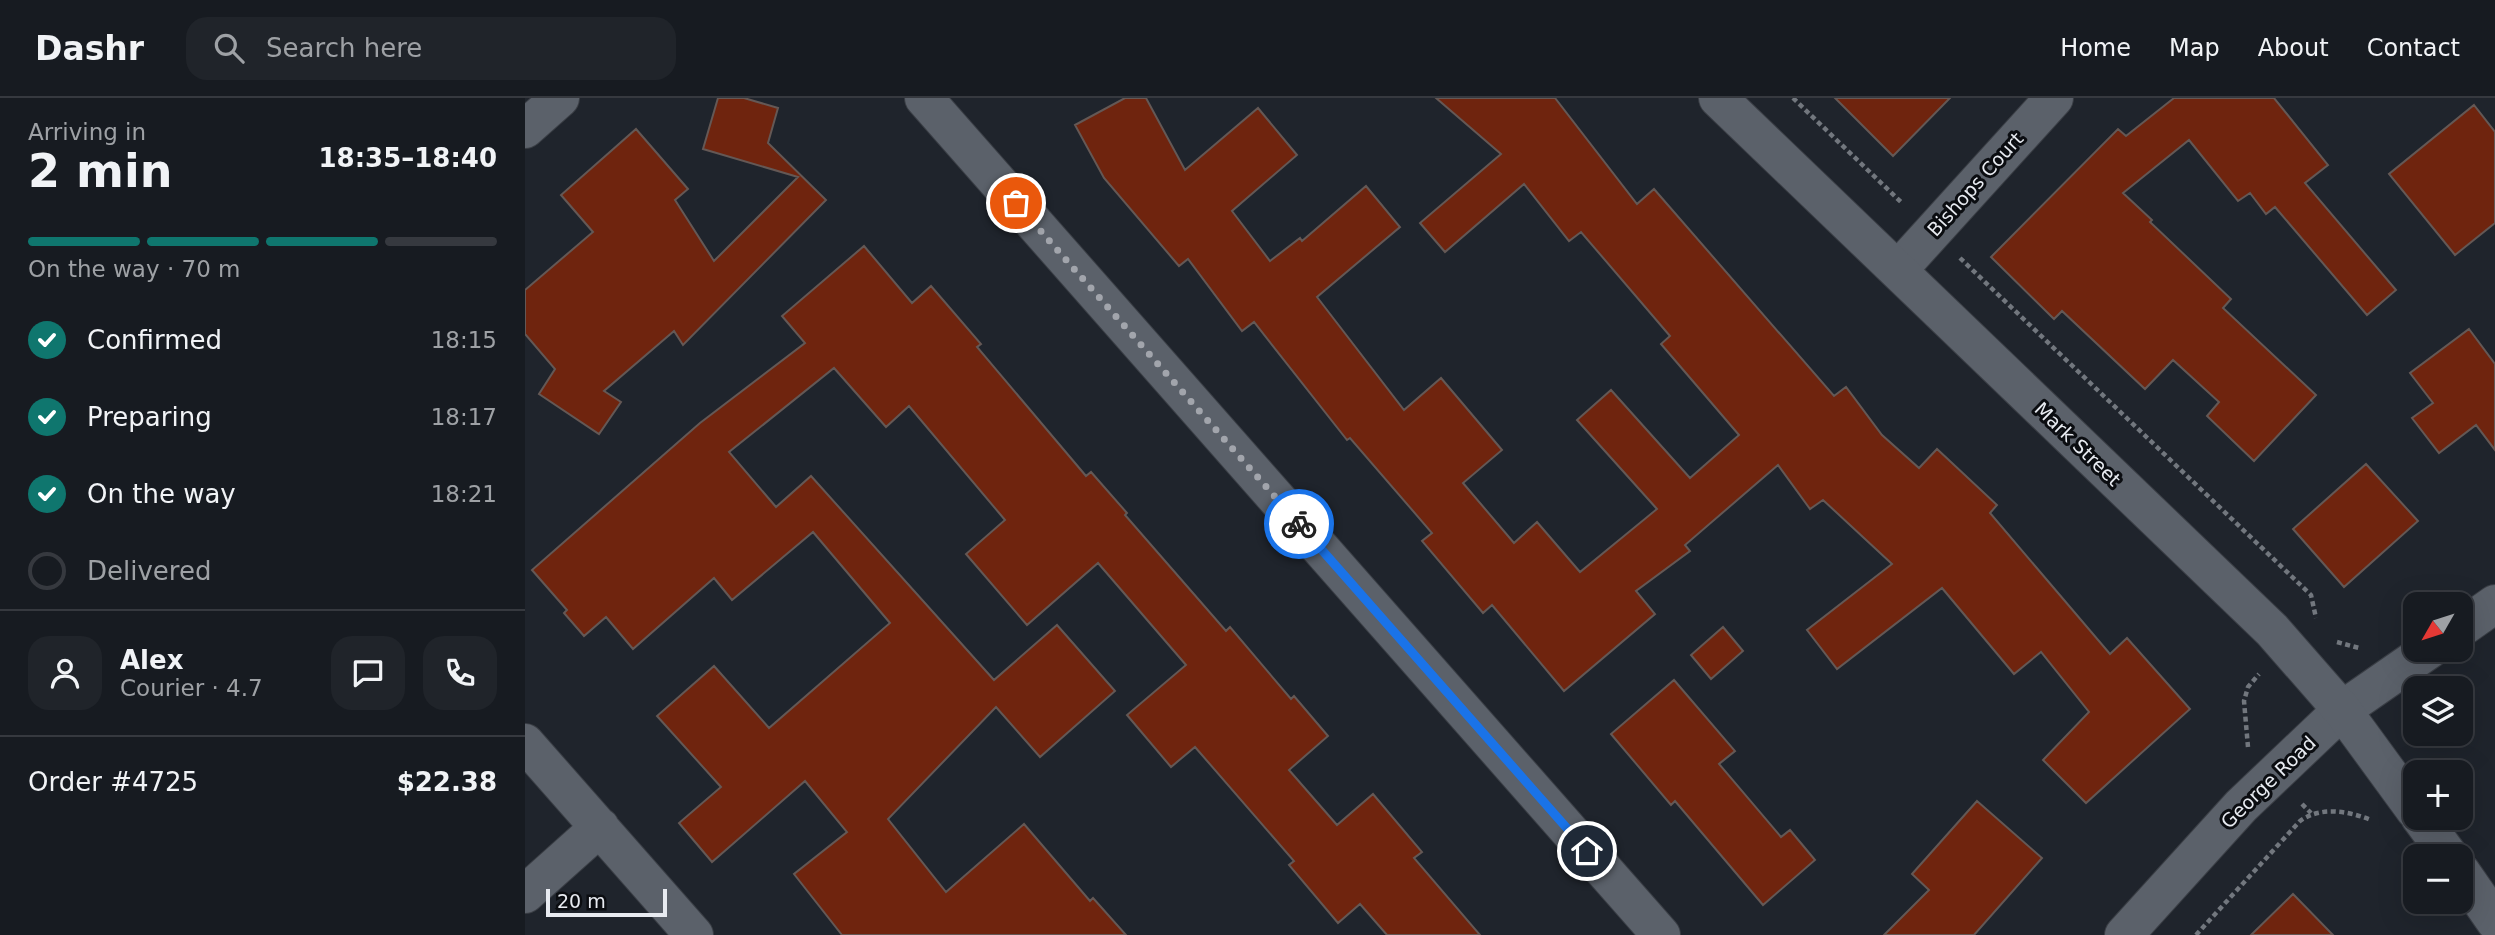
<!DOCTYPE html>
<html lang="en">
<head>
<meta charset="utf-8">
<style>
	body { margin:0; font-family:"DejaVu Sans",sans-serif; background:#20242a; color:#f1f3f6; height:100vh; display:flex; flex-direction:column; font-size:26px; white-space:nowrap }
	* { box-sizing:border-box; margin:0 }
	p { font-size:23px; color:#9ea1a5 }
	.icon { flex:none; width:38px; height:38px; fill:none; stroke:currentColor; stroke-width:2; stroke-linecap:round; stroke-linejoin:round }
	.map { position:relative; flex:1; overflow:hidden }
	.sheet { display:flex; flex-direction:column; background:#171b21; width:525px }
	.sheet>* { flex:none }
	.needle { width:46px; rotate:231deg }
	.controls { position:absolute; left:1878px; top:494px; display:grid; gap:14px }
	.controls a { display:grid; place-items:center; width:70px; height:70px; border-radius:14px; background:#171b21; box-shadow:0 7px 28px #0002,0 0 0 2px #36393f; font-size:35px }
	.scale { position:absolute; left:21px; bottom:18px; width:121px; box-sizing:border-box; padding-left:7px; border:4px solid #e8ebf1; border-top:0; font-size:19px; line-height:24px; white-space:nowrap; color:#e8ebf1; -webkit-text-stroke:5px #0b0d11; paint-order:stroke }
	.pin { position:absolute; display:grid; place-items:center; width:60px; height:60px; color:#fff; margin:-30px; border:4px solid #fff; border-radius:50%; box-shadow:0 2px 7px #0007 }
	.courier { position:absolute; display:grid; place-items:center; width:70px; height:70px; margin:-35px; border:5px solid #1a73e8; border-radius:50%; background:#fff; color:#222; box-shadow:0 2px 9px #0007 }
	.headline em { font-style:normal; font-weight:700 }
	.headline div { display:flex; flex-direction:column-reverse }
	.headline { display:flex; align-items:center; justify-content:space-between; height:119px; padding:0 28px }
	h1 { font-size:46px; font-weight:700; line-height:52px }
	.bar { display:grid; grid-template-columns:repeat(4,1fr); gap:10px 7px; align-content:center; height:84px; padding:0 28px }
	.bar i { height:9px; border-radius:5px; background:#36393f }
	.bar .current { background:#0f766e }
	.bar p { grid-column:span 4 }
	.line { display:flex; align-items:center; gap:18px; padding:0 28px; border-top:2px solid #36393f }
	.line div { flex:1 }
	.round { display:grid; place-items:center; flex:none; width:74px; height:74px; border-radius:21px; background:#20242a }
	ol { padding:0 28px; list-style:none }
	li { display:flex; align-items:center; gap:21px; height:77px }
	li p { margin-inline-start:auto }
	li .icon { padding:7px; border-radius:50%; background:#0f766e; color:#fff; stroke-width:4 }
	li:last-child { color:#9ea1a5 }
	li i { width:38px; height:38px; border:4px solid #36393f; border-radius:50% }
	header { display:flex; align-items:center; gap:42px; box-sizing:border-box; height:98px; padding:0 35px; background:#171b21; border-bottom:2px solid #36393f }
	header strong { font-size:33px }
	nav { display:flex; gap:38px; margin-inline-start:auto; font-size:24px }
	.search { width:490px; height:63px; background:#20242a; display:flex; align-items:center; gap:18px; box-sizing:border-box; padding:0 24px; border-radius:21px; color:#9ea1a5; font-size:26px }
	main { display:flex; flex:1; min-height:0 }
	.map>svg:first-child { display:block }
</style>
</head>
<body>
<header>
<strong>Dashr</strong>
<div class="search"><svg class="icon" aria-label="search" viewBox="0 0 24 24"><circle cx="10" cy="10" r="6"/><path d="M15 15l6 6"/></svg>Search here</div>
<nav><a>Home</a><a>Map</a><a>About</a><a>Contact</a></nav>
</header>
<main>
<section class="sheet">
<div class="headline"><div><h1>2 min</h1><p>Arriving in</p></div><em>18:35–18:40</em></div>
<div class="bar"><i class="current"></i><i class="current"></i><i class="current"></i><i></i><p>On the way · 70 m</p></div>
<ol>
<li><svg class="icon" aria-label="check" viewBox="0 0 24 24"><path d="M5 12l5 5 9-10"/></svg>Confirmed<p>18:15</p></li>
<li><svg class="icon" aria-label="check" viewBox="0 0 24 24"><path d="M5 12l5 5 9-10"/></svg>Preparing<p>18:17</p></li>
<li><svg class="icon" aria-label="check" viewBox="0 0 24 24"><path d="M5 12l5 5 9-10"/></svg>On the way<p>18:21</p></li>
<li><i></i>Delivered</li>
</ol>
<div class="line" style="height:126px"><a class="round"><svg class="icon" aria-label="person" viewBox="0 0 24 24"><circle cx="12" cy="8" r="4"/><path d="M4 21q1-7 8-7t8 7"/></svg></a><div><b>Alex</b><p>Courier · 4.7</p></div><a class="round"><svg class="icon" aria-label="chat" viewBox="0 0 24 24"><path d="M4 5h16v11H9l-5 4z"/></svg></a><a class="round"><svg class="icon" aria-label="phone" viewBox="0 0 24 24"><path d="M5 4h4l2 5-3 2q2 4 5 5l2-3 5 2v4C11 20 4 13 5 4z"/></svg></a></div>
<div class="line" style="height:91px"><div>Order #4725</div><b>$22.38</b></div>
</section>
<div class="map">
<svg width="1970" height="837" viewBox="0 0 1970 837">
	<rect width="100%" height="100%" fill="#1f242c"/>
	<path fill="#6f240e" stroke="#645855" stroke-width="2" d="M 193,0 L 219,0 L 253,10 L 243,45 L 301,102 L 158,247 L 149,233 L 79,293 L 96,304 L 74,336 L 14,296 L 30,271 L 0,236 L 0,192 L 68,134 L 36,97 L 111,31 L 163,91 L 150,102 L 189,163 L 273,79 L 178,51 Z
		M 600,0 L 621,0 L 660,72 L 733,10 L 772,57 L 707,113 L 745,163 L 775,140 L 777,143 L 841,88 L 875,129 L 792,199 L 879,312 L 916,280 L 977,352 L 938,385 L 989,445 L 1012,424 L 1055,474 L 1132,411 L 1052,322 L 1086,292 L 1165,380 L 1214,337 L 1136,246 L 1145,238 L 1056,134 L 1044,143 L 999,86 L 920,154 L 895,125 L 976,56 L 911,0 L 1030,0 L 1112,106 L 1129,91 L 1309,298 L 1321,289 L 1357,337 L 1394,370 L 1412,351 L 1472,407 L 1465,415 L 1585,556 L 1602,540 L 1665,611 L 1561,705 L 1518,662 L 1564,614 L 1516,554 L 1489,576 L 1417,490 L 1312,571 L 1282,532 L 1367,466 L 1298,402 L 1285,411 L 1253,367 L 1160,447 L 1165,453 L 1111,493 L 1130,516 L 1039,593 L 967,507 L 958,515 L 897,443 L 907,435 L 825,340 L 822,342 L 729,224 L 717,233 L 663,161 L 654,168 L 579,80 L 550,27 Z
		M 1310,0 L 1425,0 L 1368,58 Z
		M 1649,0 L 1749,0 L 1803,67 L 1780,85 L 1871,192 L 1842,217 L 1750,109 L 1741,116 L 1725,95 L 1713,103 L 1664,42 L 1598,95 L 1627,122 L 1625,124 L 1706,201 L 1698,210 L 1791,297 L 1729,363 L 1682,318 L 1694,304 L 1648,262 L 1620,291 L 1537,213 L 1529,221 L 1466,159 L 1593,31 L 1601,38 Z
		M 1949,7 L 1970,34 L 1970,125 L 1930,157 L 1864,76 Z
		M 339,148 L 387,205 L 406,188 L 456,246 L 452,249 L 561,378 L 566,374 L 602,415 L 600,417 L 701,533 L 705,529 L 766,601 L 769,598 L 803,638 L 764,672 L 812,727 L 848,696 L 897,754 L 889,760 L 955,837 L 862,837 L 835,806 L 813,825 L 764,767 L 769,763 L 670,649 L 646,669 L 602,617 L 661,567 L 573,465 L 502,527 L 441,456 L 480,422 L 384,308 L 361,329 L 309,270 L 204,354 L 251,409 L 286,378 L 469,582 L 532,527 L 590,593 L 515,659 L 471,609 L 363,721 L 421,794 L 499,726 L 565,803 L 568,800 L 601,837 L 317,837 L 269,776 L 322,734 L 280,683 L 187,764 L 154,725 L 196,689 L 132,618 L 189,568 L 244,630 L 365,525 L 288,434 L 207,502 L 189,480 L 108,551 L 81,519 L 59,538 L 39,515 L 42,512 L 7,472 L 175,325 L 280,245 L 257,218 Z
		M 1944,231 L 1970,266 L 1970,352 L 1951,327 L 1914,355 L 1887,320 L 1908,305 L 1885,275 Z
		M 1841,366 L 1893,423 L 1819,489 L 1768,431 Z
		M 1198,529 L 1218,553 L 1186,581 L 1166,557 Z
		M 1149,582 L 1210,653 L 1194,666 L 1256,739 L 1265,732 L 1290,762 L 1238,807 L 1150,703 L 1146,707 L 1086,636 Z
		M 1452,703 L 1517,760 L 1449,837 L 1359,837 L 1404,792 L 1387,776 Z
		M 1768,796 L 1808,837 L 1726,837 Z"/>
	<g fill="none" stroke-linecap="round" stroke-linejoin="round">
		<defs>
			<path id="minor" d="M 399,0 L 1136,837
				M 0,31 L 35,0
				M 1373,172 L 1529,0
				M 1936,530 L 1970,506
				M 0,645 L 169,837
				M 0,796 L 75,729
				M 1599,837 L 1716,708 L 1817,612 L 1905,551"/>
			<path id="tertiary" d="M 1193,0 L 1747,532 L 1817,612 L 1890,712
				M 1895,719 L 1924,758
				M 1936,774 L 1970,823"/>
		</defs>
		<use href="#minor" stroke="#3a3e45" stroke-width="40"/>
		<use href="#tertiary" stroke="#3a3e45" stroke-width="40"/>
		<path stroke="#72777e" stroke-width="4.5" stroke-dasharray="5 3.5" stroke-linecap="butt" d="M 1268,0 L 1378,106
			M 1435,160 L 1786,497 L 1791,520
			M 1812,544 L 1834,550
			M 1723,649 L 1719,603 L 1723,589 L 1734,576
			M 1777,706 L 1786,715
			M 1671,837 L 1775,723 C 1796,708 1823,713 1846,722"/>
		<use href="#minor" stroke="#5b616a" stroke-width="38"/>
		<use href="#tertiary" stroke="#5b616a" stroke-width="38"/>
	</g>
	<g fill="none" stroke-linecap="round" stroke-linejoin="round">
		<path stroke="#a2a5ac" stroke-width="7" stroke-dasharray="0 12.6" d="M 491,105 L 774,426"/>
		<path stroke="#1a73e8" stroke-width="9" d="M 774,426 L 1062,753"/>
	</g>
	<g text-anchor="middle" stroke-width="6" stroke-linejoin="round" paint-order="stroke">
		<g font-size="19" fill="#e8ebf1" stroke="#0b0d11">
			<text transform="translate(1450 86) rotate(-48)" y="7">Bishops Court</text>
			<text transform="translate(1553 346) rotate(44)" y="7">Mark Street</text>
			<text transform="translate(1743 684) rotate(-44)" y="7">George Road</text>
		</g>
	</g>
</svg>
<div class="controls">
<a><svg class="needle" viewBox="-14 -14 28 28"><path d="M0-13l5 13h-10z" fill="#e53935"/><path d="M0 13l5-13h-10z" fill="#9ea1a5"/></svg></a>
<a><svg class="icon" aria-label="layers" viewBox="0 0 24 24"><path d="M12 4l9 5-9 5-9-5zM3 14l9 5 9-5"/></svg></a>
<a>+</a>
<a>−</a>
</div>
<div class="scale">20 m</div>
<div class="pin" style="left:491px;top:105px;background:#ea580c"><svg class="icon" aria-label="bag" viewBox="0 0 24 24"><path d="M5 8h14l-1 12H6zM9 8a3 3 0 0 1 6 0"/></svg></div>
<div class="pin" style="left:1062px;top:753px;background:#1f2937"><svg class="icon" aria-label="home" viewBox="0 0 24 24"><path d="M3 11l9-7 9 7M6 9v11h12V9"/></svg></div>
<div class="courier" style="left:774px;top:426px"><svg class="icon" aria-label="bike" viewBox="0 0 24 24"><circle cx="6" cy="16" r="4"/><circle cx="18" cy="16" r="4"/><path d="M6 16l4-8h5l3 8M10 8l3 8H6M13 5h3"/></svg></div>
</div>
</main>
</body>
</html>
